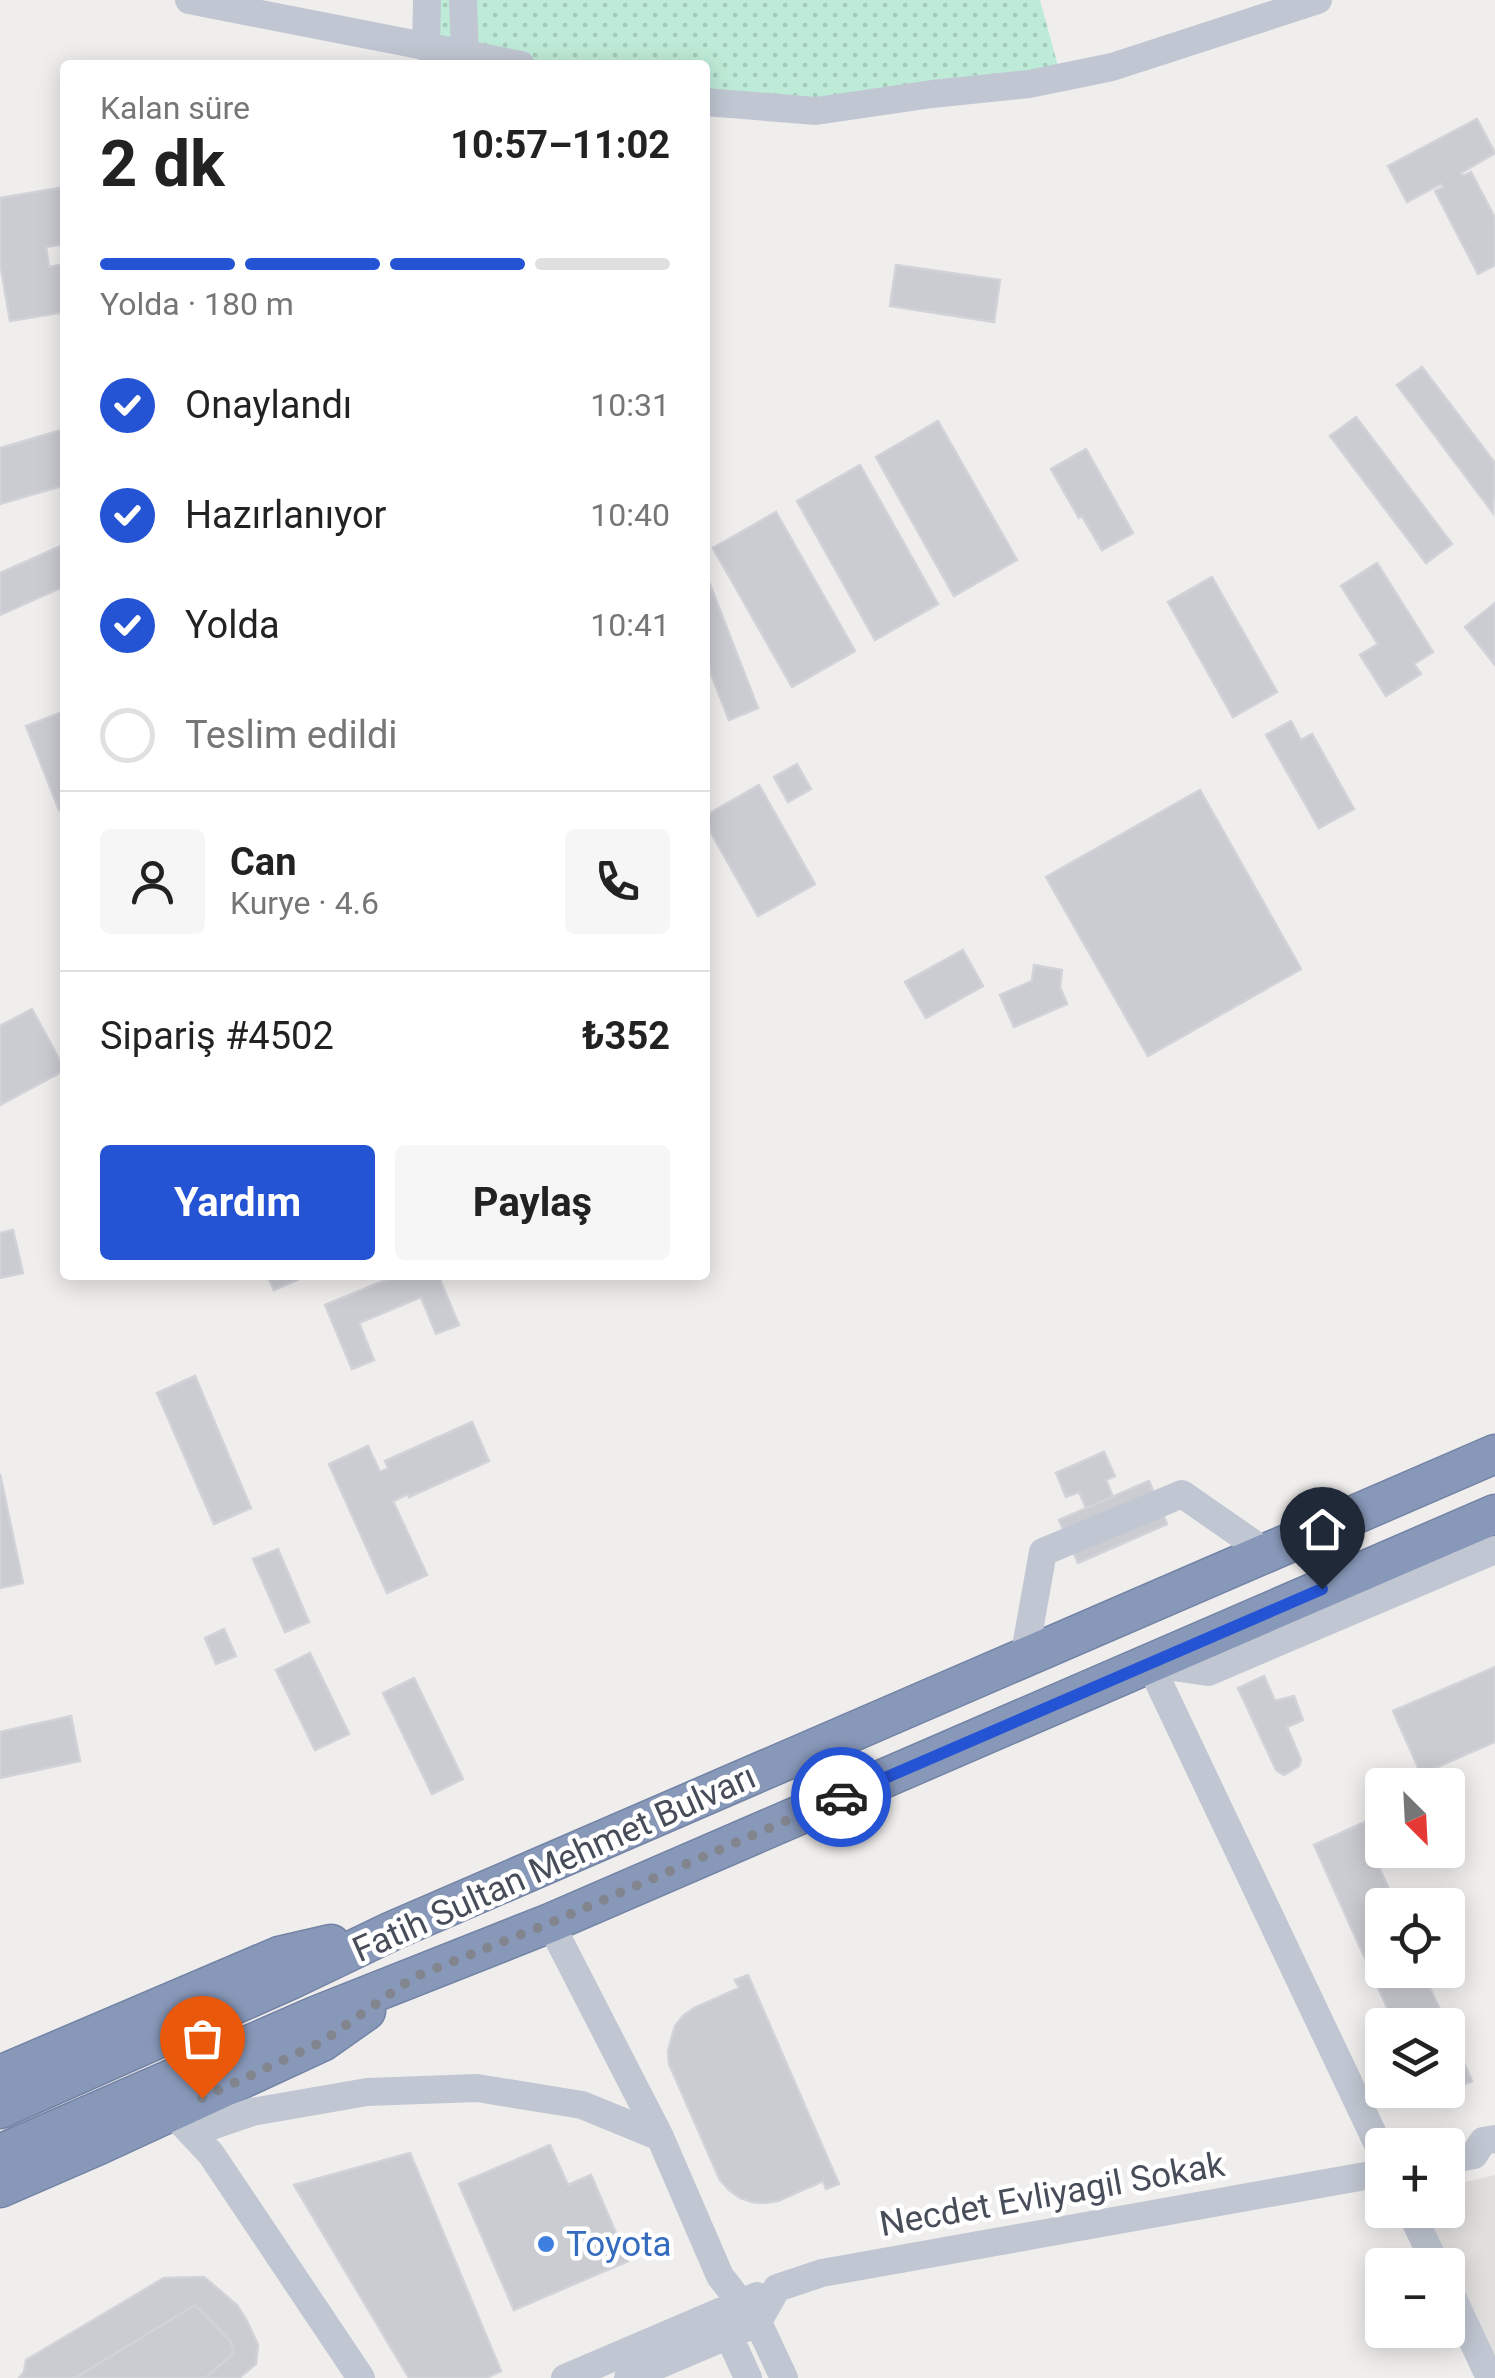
<!DOCTYPE html>
<html lang="tr">
<head>
<meta charset="utf-8">
<style>
	body { margin:0; font-family:Roboto,sans-serif; background:#f6f6f6; color:#222; height:100vh; display:flex; flex-direction:column; font-size:38px; white-space:nowrap }
	* { box-sizing:border-box; margin:0 }
	p { font-size:32px; color:#767676 }
	.icon { flex:none; width:55px; height:55px; fill:none; stroke:currentColor; stroke-width:2; stroke-linecap:round; stroke-linejoin:round }
	.map { position:relative; flex:1; overflow:hidden }
	.drawer { position:absolute; left:60px; top:60px; width:650px; height:1220px; display:flex; flex-direction:column; background:#fff; border-radius:10px; box-shadow:0 5px 25px #0003 }
	.drawer>* { flex:none }
	.needle { width:65px; rotate:156deg }
	.buttons { position:absolute; left:1365px; top:1768px; display:grid; gap:20px }
	.buttons a { display:grid; place-items:center; width:100px; height:100px; border-radius:10px; background:#fff; box-shadow:0 5px 25px #0003; font-size:50px }
	.pin { position:absolute; display:grid; place-items:center; width:85px; height:85px; color:#fff; margin:-102px -42px; border-radius:50% 50% 50% 0; rotate:-45deg; box-shadow:0 0 10px #0007 }
	.pin .icon { rotate:45deg }
	.courier { position:absolute; display:grid; place-items:center; width:100px; height:100px; margin:-50px; border:8px solid #2453d3; border-radius:50%; background:#fff; color:#222; box-shadow:0 2px 12px #0007 }
	.overview em { font-style:normal; font-weight:700 }
	.overview div { display:flex; flex-direction:column-reverse }
	.overview { display:flex; align-items:center; justify-content:space-between; height:170px; padding:0 40px }
	h1 { font-size:65px; font-weight:700; line-height:75px }
	.bar { display:grid; grid-template-columns:repeat(4,1fr); gap:15px 10px; align-content:center; height:120px; padding:0 40px }
	.bar i { height:12px; border-radius:8px; background:#e0e0e0 }
	.bar .active { background:#2453d3 }
	.bar p { grid-column:span 4 }
	.line { display:flex; align-items:center; gap:25px; padding:0 40px; border-top:2px solid #e0e0e0 }
	.line div { flex:1 }
	.round { display:grid; place-items:center; flex:none; width:105px; height:105px; border-radius:10px; background:#f6f6f6 }
	ol { padding:0 40px; list-style:none }
	li { display:flex; align-items:center; gap:30px; height:110px }
	li p { margin-inline-start:auto }
	li .icon { padding:10px; border-radius:50%; background:#2453d3; color:#fff; stroke-width:4 }
	li:last-child { color:#767676 }
	li i { width:55px; height:55px; border:5px solid #e0e0e0; border-radius:50% }
	.action { display:flex; gap:20px; margin-top:auto; padding:20px 40px }
	.action a { flex:1; height:115px; border-radius:10px; background:#2453d3; color:#fff; font-size:40px; font-weight:700; line-height:115px; text-align:center }
	.action a+a { background:#f6f6f6; color:#222 }
	.map>svg:first-child { display:block }
</style>
</head>
<body>
<div class="map">
<svg width="1495" height="2378" viewBox="0 0 1495 2378">
	<defs>
		<pattern id="grass-dots" width="8" height="8" patternUnits="userSpaceOnUse" patternTransform="scale(2.5)"><rect width="8" height="8" fill="#beebd7"/><path d="M2 2h.1M6 6h.1" fill="none" stroke="#a5cbbb" stroke-width="1.8" stroke-linecap="round"/></pattern>
	</defs>
	<rect width="100%" height="100%" fill="#f0eeed"/>
	<path fill="#e1dfde" d="M 1495,2175 L 1495,2355 L 1425,2210 L 1448,2210 L 1448,2186 Z"/>
	<path fill="url(#grass-dots)" d="M 427,0 L 1040,0 L 1061,77 L 932,94 L 705,102 L 705,65 L 521,65 L 426,48 Z"/>
	<path fill="#caccd2" stroke="#d2d2d9" stroke-width="2.5" d="M 1477,119 L 1495,153 L 1461,173 L 1463,176 L 1471,172 L 1495,218 L 1495,265 L 1478,274 L 1435,191 L 1443,187 L 1441,184 L 1407,202 L 1388,166 Z
		M 65,187 L 65,244 L 46,247 L 49,267 L 65,264 L 65,312 L 10,321 L 0,263 L 0,198 Z
		M 896,265 L 1000,280 L 994,322 L 890,306 Z
		M 1422,367 L 1495,463 L 1493,513 L 1397,385 Z
		M 1356,417 L 1452,544 L 1426,563 L 1330,436 Z
		M 938,421 L 1017,560 L 954,596 L 876,457 Z
		M 65,429 L 65,485 L 0,504 L 0,448 Z
		M 1086,449 L 1133,533 L 1102,550 L 1082,516 L 1079,518 L 1051,469 Z
		M 860,465 L 938,604 L 875,640 L 797,501 Z
		M 776,512 L 855,651 L 792,687 L 713,548 Z
		M 65,544 L 65,586 L 0,615 L 0,573 Z
		M 1377,563 L 1433,652 L 1414,664 L 1421,674 L 1386,696 L 1360,655 L 1378,644 L 1341,586 Z
		M 705,572 L 758,708 L 729,720 L 705,658 Z
		M 1212,577 L 1277,692 L 1233,717 L 1168,602 Z
		M 1495,603 L 1495,665 L 1465,627 Z
		M 65,711 L 65,807 L 59,810 L 26,726 Z
		M 1291,721 L 1301,740 L 1312,734 L 1354,809 L 1319,828 L 1266,735 Z
		M 797,764 L 811,789 L 788,802 L 774,777 Z
		M 759,785 L 815,884 L 758,916 L 705,822 L 705,816 Z
		M 1200,790 L 1301,969 L 1148,1056 L 1046,877 Z
		M 963,950 L 983,986 L 926,1018 L 905,982 Z
		M 1034,965 L 1062,970 L 1060,987 L 1067,1004 L 1014,1027 L 1000,995 L 1032,981 Z
		M 32,1009 L 65,1070 L 0,1105 L 0,1026 Z
		M 13,1230 L 23,1273 L 0,1278 L 0,1233 Z
		M 267,1275 L 308,1275 L 274,1290 Z
		M 398,1275 L 438,1275 L 459,1325 L 436,1334 L 421,1297 L 359,1323 L 374,1360 L 352,1369 L 325,1305 Z
		M 195,1376 L 251,1508 L 214,1524 L 157,1393 Z
		M 472,1422 L 489,1461 L 409,1497 L 408,1494 L 393,1501 L 427,1575 L 387,1593 L 329,1464 L 368,1446 L 380,1472 L 388,1468 L 385,1461 Z
		M 1104,1452 L 1115,1476 L 1106,1480 L 1113,1497 L 1086,1508 L 1079,1492 L 1066,1497 L 1056,1473 Z
		M 0,1474 L 23,1583 L 0,1588 Z
		M 1149,1481 L 1167,1524 L 1078,1563 L 1059,1520 Z
		M 278,1549 L 309,1622 L 285,1632 L 253,1559 Z
		M 224,1629 L 236,1656 L 216,1664 L 205,1638 Z
		M 310,1653 L 349,1734 L 315,1750 L 276,1670 Z
		M 1495,1667 L 1495,1742 L 1421,1774 L 1393,1711 Z
		M 1264,1676 L 1275,1701 L 1294,1696 L 1303,1720 L 1287,1727 L 1301,1760 L 1299,1766 L 1284,1775 L 1276,1770 L 1238,1688 Z
		M 414,1678 L 463,1779 L 432,1794 L 383,1693 Z
		M 71,1716 L 80,1761 L 0,1778 L 0,1732 Z
		M 1374,1818 L 1382,1836 L 1382,1847 L 1372,1852 L 1396,1905 L 1382,1905 L 1382,1970 L 1425,1970 L 1430,1980 L 1427,1982 L 1447,2025 L 1395,2025 L 1314,1845 Z
		M 748,1975 L 839,2184 L 826,2189 L 823,2181 L 778,2201 L 765,2203 L 752,2202 L 740,2198 L 729,2190 L 720,2180 L 669,2064 L 668,2051 L 675,2026 L 683,2016 L 694,2008 L 739,1988 L 735,1980 Z
		M 1448,2027 L 1472,2081 L 1456,2088 L 1448,2089 Z
		M 550,2145 L 568,2185 L 591,2175 L 628,2261 L 514,2310 L 459,2184 Z
		M 410,2153 L 501,2371 L 486,2378 L 409,2378 L 294,2185 Z
		M 204,2277 L 237,2305 L 247,2321 L 258,2345 L 256,2364 L 239,2378 L 19,2378 L 24,2372 L 26,2360 L 164,2278 Z
		M 195,2305 L 231,2342 L 234,2353 L 205,2378 L 75,2378 Z"/>
	<g fill="none" stroke-linecap="round" stroke-linejoin="round">
		<defs>
			<path id="highway" d="M 0,2075 L 279,1956 L 331,1944
				M 0,2109 L 290,1980 L 392,1931 L 1495,1454
				M 0,2154 L 315,2016 L 550,1923 L 1495,1514
				M 0,2188 L 99,2145 L 322,2042 L 366,2011"/>
		</defs>
		<use href="#highway" stroke="#7383a5" stroke-width="41"/>
		<path stroke="#c1c7d2" stroke-width="28" d="M 189,0 L 521,65
			M 463,0 L 465,53
			M 426,48 L 427,0
			M 705,102 L 816,111 L 932,94 L 1029,84 L 1112,67 L 1318,0
			M 1024,1658 L 1043,1552 L 1182,1494 L 1267,1553
			M 1150,1664 L 1382,2153
			M 1152,1664 L 1208,1672 L 1495,1550
			M 550,1923 L 660,2137 L 720,2276 L 761,2329 L 784,2378
			M 181,2122 L 211,2154 L 361,2378
			M 191,2133 L 252,2112 L 367,2092 L 477,2088 L 582,2105 L 660,2137
			M 1474,2155 L 1483,2141 L 1495,2139
			M 1448,2160 L 1474,2155
			M 1410,2210 L 1436,2265
			M 1448,2288 L 1490,2378
			M 726,2319 L 729,2336 L 748,2378
			M 565,2378 L 757,2296
			M 628,2378 L 757,2323 L 777,2288 L 822,2273 L 1382,2173"/>
		<use href="#highway" stroke="#8898b9" stroke-width="38"/>
	</g>
	<g fill="none" stroke-linecap="round" stroke-linejoin="round">
		<path stroke="#82858d" stroke-width="10" stroke-dasharray="0 18" d="M 202,2098 L 322,2042 L 414,1977 L 550,1923 L 841,1797"/>
		<path stroke="#2453d3" stroke-width="12" d="M 841,1797 L 1322,1589"/>
	</g>
	<circle fill="#3f7fe0" stroke="#fff" stroke-width="4" cx="546" cy="2244" r="10"/>
	<g text-anchor="middle" stroke-width="9" stroke-linejoin="round" paint-order="stroke">
		<g font-size="35" fill="#474d59" stroke="#fff">
			<text transform="translate(554 1863) rotate(-24)" y="12">Fatih Sultan Mehmet Bulvarı</text>
			<text transform="translate(1052 2194) rotate(-10)" y="12">Necdet Evliyagil Sokak</text>
		</g>
		<g font-size="35" fill="#366cbe" stroke="#fff" text-anchor="start">
			<text x="566" y="2256">Toyota</text>
		</g>
	</g>
</svg>
<div class="buttons">
<a><svg class="needle" viewBox="-14 -14 28 28"><path d="M0-13l5 13h-10z" fill="#e53935"/><path d="M0 13l5-13h-10z" fill="#767676"/></svg></a>
<a><svg class="icon" aria-label="locate" viewBox="0 0 24 24"><circle cx="12" cy="12" r="6"/><path d="M12 2v4M12 18v4M2 12h4M18 12h4"/></svg></a>
<a><svg class="icon" aria-label="layers" viewBox="0 0 24 24"><path d="M12 4l9 5-9 5-9-5zM3 14l9 5 9-5"/></svg></a>
<a>+</a>
<a>−</a>
</div>
<div class="pin" style="left:202px;top:2098px;background:#ea580c"><svg class="icon" aria-label="bag" viewBox="0 0 24 24"><path d="M5 8h14l-1 12H6zM9 8a3 3 0 0 1 6 0"/></svg></div>
<div class="pin" style="left:1322px;top:1589px;background:#1f2937"><svg class="icon" aria-label="home" viewBox="0 0 24 24"><path d="M3 11l9-7 9 7M6 9v11h12V9"/></svg></div>
<div class="courier" style="left:841px;top:1797px"><svg class="icon" aria-label="car" viewBox="0 0 24 24"><path d="M5 17H2v-5l4-1 3-4h7l3 4 3 1v5h-3M9 17h6M6 11h13"/><circle cx="7" cy="17" r="2"/><circle cx="17" cy="17" r="2"/></svg></div>
<section class="drawer">
<div class="overview"><div><h1>2 dk</h1><p>Kalan süre</p></div><em>10:57–11:02</em></div>
<div class="bar"><i class="active"></i><i class="active"></i><i class="active"></i><i></i><p>Yolda · 180 m</p></div>
<ol>
<li><svg class="icon" aria-label="check" viewBox="0 0 24 24"><path d="M5 12l5 5 9-10"/></svg>Onaylandı<p>10:31</p></li>
<li><svg class="icon" aria-label="check" viewBox="0 0 24 24"><path d="M5 12l5 5 9-10"/></svg>Hazırlanıyor<p>10:40</p></li>
<li><svg class="icon" aria-label="check" viewBox="0 0 24 24"><path d="M5 12l5 5 9-10"/></svg>Yolda<p>10:41</p></li>
<li><i></i>Teslim edildi</li>
</ol>
<div class="line" style="height:180px"><a class="round"><svg class="icon" aria-label="person" viewBox="0 0 24 24"><circle cx="12" cy="8" r="4"/><path d="M4 21q1-7 8-7t8 7"/></svg></a><div><b>Can</b><p>Kurye · 4.6</p></div><a class="round"><svg class="icon" aria-label="phone" viewBox="0 0 24 24"><path d="M5 4h4l2 5-3 2q2 4 5 5l2-3 5 2v4C11 20 4 13 5 4z"/></svg></a></div>
<div class="line" style="height:130px"><div>Sipariş #4502</div><b>₺352</b></div>
<div class="action"><a>Yardım</a><a>Paylaş</a></div>
</section>
</div>
</body>
</html>
